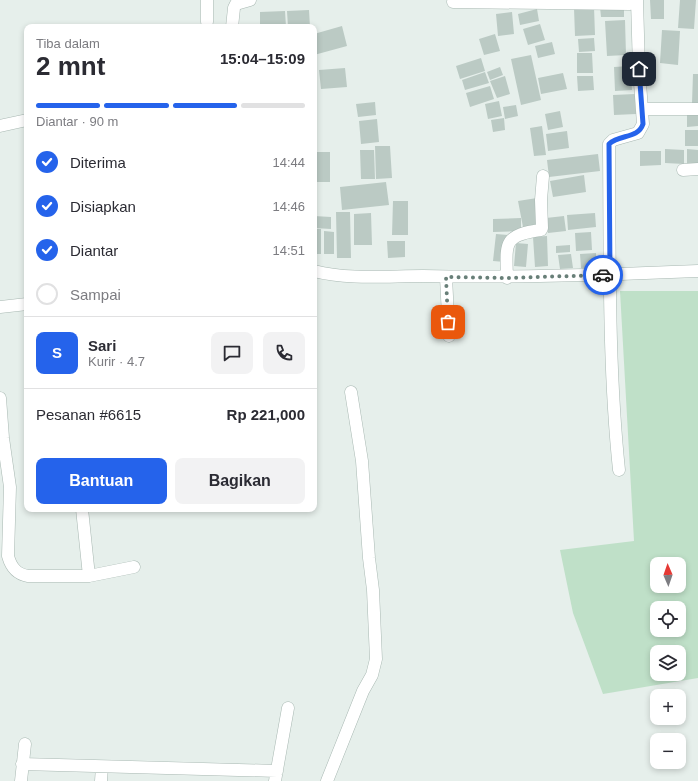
<!DOCTYPE html>
<html lang="id">
<head>
<meta charset="utf-8">
<style>
	body { margin:0; font-family:Helvetica,sans-serif; background:#f2f2f3; color:#2b2b33; height:100vh; display:flex; flex-direction:column; font-size:15px; white-space:nowrap }
	* { box-sizing:border-box; margin:0 }
	p { font-size:13px; color:#7c7c81 }
	.icon { flex:none; width:22px; height:22px; fill:none; stroke:currentColor; stroke-width:2; stroke-linecap:round; stroke-linejoin:round }
	.map { position:relative; flex:1; overflow:hidden }
	.details { position:absolute; left:24px; top:24px; width:293px; height:488px; display:flex; flex-direction:column; background:#fff; border-radius:8px; box-shadow:0 2px 6px #0003 }
	.details>* { flex:none }
	.needle { width:26px; rotate:358deg }
	.tools { position:absolute; left:650px; top:557px; display:grid; gap:8px }
	.tools a { display:grid; place-items:center; width:36px; height:36px; border-radius:8px; background:#fff; box-shadow:0 2px 6px #0003; font-size:20px }
	.pin { position:absolute; display:grid; place-items:center; width:34px; height:34px; color:#fff; margin:-17px; border-radius:8px; box-shadow:0 2px 6px #0006 }
	.courier { position:absolute; display:grid; place-items:center; width:40px; height:40px; margin:-20px; border:3px solid #2563eb; border-radius:50%; background:#fff; color:#222; box-shadow:0 1px 5px #0007 }
	.summary em { font-style:normal; font-weight:700 }
	.summary div { display:flex; flex-direction:column-reverse }
	.summary { display:flex; align-items:center; justify-content:space-between; height:68px; padding:0 12px }
	h1 { font-size:26px; font-weight:700; line-height:30px }
	.bar { display:grid; grid-template-columns:repeat(4,1fr); gap:6px 4px; align-content:center; height:48px; padding:0 12px }
	.bar i { height:5px; border-radius:3px; background:#e1e1e2 }
	.bar .current { background:#2563eb }
	.bar p { grid-column:span 4 }
	.line { display:flex; align-items:center; gap:10px; padding:0 12px; border-top:1px solid #e1e1e2 }
	.line div { flex:1 }
	.round { display:grid; place-items:center; flex:none; width:42px; height:42px; border-radius:8px; background:#f2f2f3 }
	ol { padding:0 12px; list-style:none }
	li { display:flex; align-items:center; gap:12px; height:44px }
	li p { margin-inline-start:auto }
	li .icon { padding:4px; border-radius:50%; background:#2563eb; color:#fff; stroke-width:4 }
	li:last-child { color:#7c7c81 }
	li i { width:22px; height:22px; border:2px solid #e1e1e2; border-radius:50% }
	.action { display:flex; gap:8px; margin-top:auto; padding:8px 12px }
	.action a { flex:1; height:46px; border-radius:8px; background:#2563eb; color:#fff; font-size:16px; font-weight:700; line-height:46px; text-align:center }
	.action a+a { background:#f2f2f3; color:#2b2b33 }
	.map>svg:first-child { display:block }
</style>
</head>
<body>
<div class="map">
<svg width="698" height="781" viewBox="0 0 698 781">
	<rect width="100%" height="100%" fill="#e6efeb"/>
	<path fill="#bfe0c8" fill-rule="evenodd" d="M 620,291 L 698,291 L 698,678 L 603,694 L 573,613 L 560,550 L 634,541 ZM 657,564 L 679,564 L 679,586 L 657,586 ZM 657,608 L 679,608 L 679,630 L 657,630 ZM 657,652 L 679,652 L 679,674 L 657,674 Z"/>
	<path fill="#bbcac4" d="M 650,0 L 664,0 L 664,19 L 651,19 Z
		M 680,0 L 696,0 L 694,29 L 678,28 Z
		M 594,7 L 595,35 L 575,36 L 574,8 Z
		M 600,7 L 624,7 L 624,17 L 601,17 Z
		M 537,9 L 539,21 L 520,25 L 518,14 Z
		M 309,10 L 310,27 L 288,27 L 287,11 Z
		M 285,11 L 286,27 L 260,27 L 260,12 Z
		M 512,12 L 514,34 L 498,36 L 496,14 Z
		M 625,20 L 626,55 L 607,56 L 605,21 Z
		M 540,24 L 545,40 L 528,45 L 523,29 Z
		M 342,26 L 347,46 L 314,55 L 314,34 Z
		M 662,30 L 680,31 L 678,65 L 660,63 Z
		M 495,34 L 500,51 L 484,55 L 479,39 Z
		M 594,38 L 595,51 L 579,52 L 578,39 Z
		M 552,42 L 555,54 L 538,58 L 535,46 Z
		M 577,53 L 592,53 L 593,73 L 577,73 Z
		M 531,55 L 541,100 L 521,105 L 511,59 Z
		M 481,58 L 485,71 L 460,79 L 456,66 Z
		M 630,66 L 632,90 L 615,91 L 614,67 Z
		M 500,67 L 503,75 L 490,80 L 487,72 Z
		M 345,68 L 347,87 L 321,89 L 319,70 Z
		M 485,72 L 489,83 L 465,90 L 462,80 Z
		M 563,73 L 567,89 L 541,94 L 538,78 Z
		M 693,74 L 698,74 L 698,103 L 692,103 Z
		M 505,76 L 510,94 L 497,98 L 490,81 Z
		M 577,76 L 593,76 L 594,90 L 578,91 Z
		M 490,86 L 494,99 L 470,107 L 466,93 Z
		M 635,94 L 636,114 L 614,115 L 613,95 Z
		M 499,101 L 502,116 L 488,119 L 485,104 Z
		M 375,102 L 376,115 L 358,117 L 356,104 Z
		M 516,105 L 518,116 L 505,119 L 503,107 Z
		M 560,111 L 563,127 L 548,130 L 545,114 Z
		M 698,113 L 698,126 L 687,127 L 687,114 Z
		M 504,118 L 505,130 L 493,132 L 491,120 Z
		M 377,119 L 379,142 L 361,144 L 359,121 Z
		M 542,126 L 546,155 L 534,156 L 530,128 Z
		M 685,130 L 698,130 L 698,146 L 685,146 Z
		M 567,131 L 569,148 L 548,151 L 546,134 Z
		M 375,146 L 390,146 L 392,178 L 376,179 Z
		M 665,149 L 684,150 L 684,164 L 665,163 Z
		M 687,149 L 698,150 L 698,165 L 687,164 Z
		M 360,150 L 374,150 L 375,179 L 361,179 Z
		M 640,151 L 661,151 L 661,165 L 640,166 Z
		M 314,152 L 330,152 L 330,182 L 314,182 Z
		M 598,154 L 600,171 L 549,177 L 547,160 Z
		M 584,175 L 586,192 L 553,197 L 550,181 Z
		M 386,182 L 389,205 L 342,210 L 340,187 Z
		M 537,198 L 542,223 L 523,227 L 518,201 Z
		M 393,201 L 408,201 L 408,235 L 392,235 Z
		M 336,212 L 350,212 L 351,258 L 337,258 Z
		M 371,213 L 372,245 L 354,245 L 354,214 Z
		M 595,213 L 596,227 L 568,230 L 567,215 Z
		M 314,216 L 331,217 L 331,229 L 314,228 Z
		M 564,216 L 566,231 L 548,233 L 546,218 Z
		M 521,218 L 521,231 L 493,232 L 493,219 Z
		M 314,229 L 321,229 L 321,254 L 314,254 Z
		M 324,231 L 334,232 L 334,254 L 324,254 Z
		M 591,232 L 592,250 L 576,251 L 575,233 Z
		M 496,234 L 508,235 L 505,262 L 493,261 Z
		M 547,236 L 548,266 L 535,267 L 533,237 Z
		M 387,241 L 405,241 L 405,257 L 388,258 Z
		M 516,243 L 528,244 L 526,267 L 514,266 Z
		M 570,245 L 570,252 L 556,253 L 556,246 Z
		M 596,253 L 597,267 L 581,268 L 580,254 Z
		M 571,254 L 573,268 L 560,269 L 558,255 Z"/>
	<g fill="none" stroke-linecap="round" stroke-linejoin="round">
		<defs>
			<path id="minor" d="M 207,0 L 207,22
				M 453,2 L 630,4 L 633,0
				M 232,27 L 234,8 L 236,4 L 250,0
				M 642,109 L 698,109
				M 0,126 L 27,120
				M 683,170 L 698,169
				M 314,271 C 348,280 387,276 423,276 C 515,278 606,275 698,271
				M 446,277 L 449,336
				M 507,278 C 506,243 503,235 541,230 L 542,228 L 541,200 L 543,176
				M 0,307 L 27,304
				M 0,398 L 3,438 L 10,487 L 8,556 C 11,567 16,574 28,576 L 89,576 L 134,567
				M 619,470 C 608,364 610,256 609,150 L 609,144 L 613,140 L 638,133 L 643,124 L 639,69 L 637,0
				M 82,509 L 89,576
				M 22,764 L 277,771
				M 21,781 L 25,744
				M 101,781 L 102,767
				M 275,781 L 288,708
				M 327,781 L 363,691 L 372,675 L 376,659 L 373,590 L 369,558 L 362,461 L 351,392"/>
		</defs>
		<use href="#minor" stroke="#a8b8b2" stroke-width="13"/>
		<use href="#minor" stroke="#fff" stroke-width="12"/>
	</g>
	<g fill="none" stroke-linecap="round" stroke-linejoin="round">
		<path stroke="#687f78" stroke-width="4" stroke-dasharray="0 7.2" d="M 448,322 L 446,277 L 507,278 L 603,275"/>
		<path stroke="#2563eb" stroke-width="5" d="M 603,275 L 610,274 L 609,144 C 620,134 638,139 643,124 L 639,69"/>
	</g>
</svg>
<div class="tools">
<a><svg class="needle" viewBox="-14 -14 28 28"><path d="M0-13l5 13h-10z" fill="#e53935"/><path d="M0 13l5-13h-10z" fill="#7c7c81"/></svg></a>
<a><svg class="icon" aria-label="locate" viewBox="0 0 24 24"><circle cx="12" cy="12" r="6"/><path d="M12 2v4M12 18v4M2 12h4M18 12h4"/></svg></a>
<a><svg class="icon" aria-label="layers" viewBox="0 0 24 24"><path d="M12 4l9 5-9 5-9-5zM3 14l9 5 9-5"/></svg></a>
<a>+</a>
<a>−</a>
</div>
<div class="pin" style="left:448px;top:322px;background:#ea580c"><svg class="icon" aria-label="bag" viewBox="0 0 24 24"><path d="M5 8h14l-1 12H6zM9 8a3 3 0 0 1 6 0"/></svg></div>
<div class="pin" style="left:639px;top:69px;background:#1f2937"><svg class="icon" aria-label="home" viewBox="0 0 24 24"><path d="M3 11l9-7 9 7M6 9v11h12V9"/></svg></div>
<div class="courier" style="left:603px;top:275px"><svg class="icon" aria-label="car" viewBox="0 0 24 24"><path d="M5 17H2v-5l4-1 3-4h7l3 4 3 1v5h-3M9 17h6M6 11h13"/><circle cx="7" cy="17" r="2"/><circle cx="17" cy="17" r="2"/></svg></div>
<section class="details">
<div class="summary"><div><h1>2 mnt</h1><p>Tiba dalam</p></div><em>15:04–15:09</em></div>
<div class="bar"><i class="current"></i><i class="current"></i><i class="current"></i><i></i><p>Diantar · 90 m</p></div>
<ol>
<li><svg class="icon" aria-label="check" viewBox="0 0 24 24"><path d="M5 12l5 5 9-10"/></svg>Diterima<p>14:44</p></li>
<li><svg class="icon" aria-label="check" viewBox="0 0 24 24"><path d="M5 12l5 5 9-10"/></svg>Disiapkan<p>14:46</p></li>
<li><svg class="icon" aria-label="check" viewBox="0 0 24 24"><path d="M5 12l5 5 9-10"/></svg>Diantar<p>14:51</p></li>
<li><i></i>Sampai</li>
</ol>
<div class="line" style="height:72px"><b class="round" style="background:#2563eb;color:#fff">S</b><div><b>Sari</b><p>Kurir · 4.7</p></div><a class="round"><svg class="icon" aria-label="chat" viewBox="0 0 24 24"><path d="M4 5h16v11H9l-5 4z"/></svg></a><a class="round"><svg class="icon" aria-label="phone" viewBox="0 0 24 24"><path d="M5 4h4l2 5-3 2q2 4 5 5l2-3 5 2v4C11 20 4 13 5 4z"/></svg></a></div>
<div class="line" style="height:52px"><div>Pesanan #6615</div><b>Rp 221,000</b></div>
<div class="action"><a>Bantuan</a><a>Bagikan</a></div>
</section>
</div>
</body>
</html>
